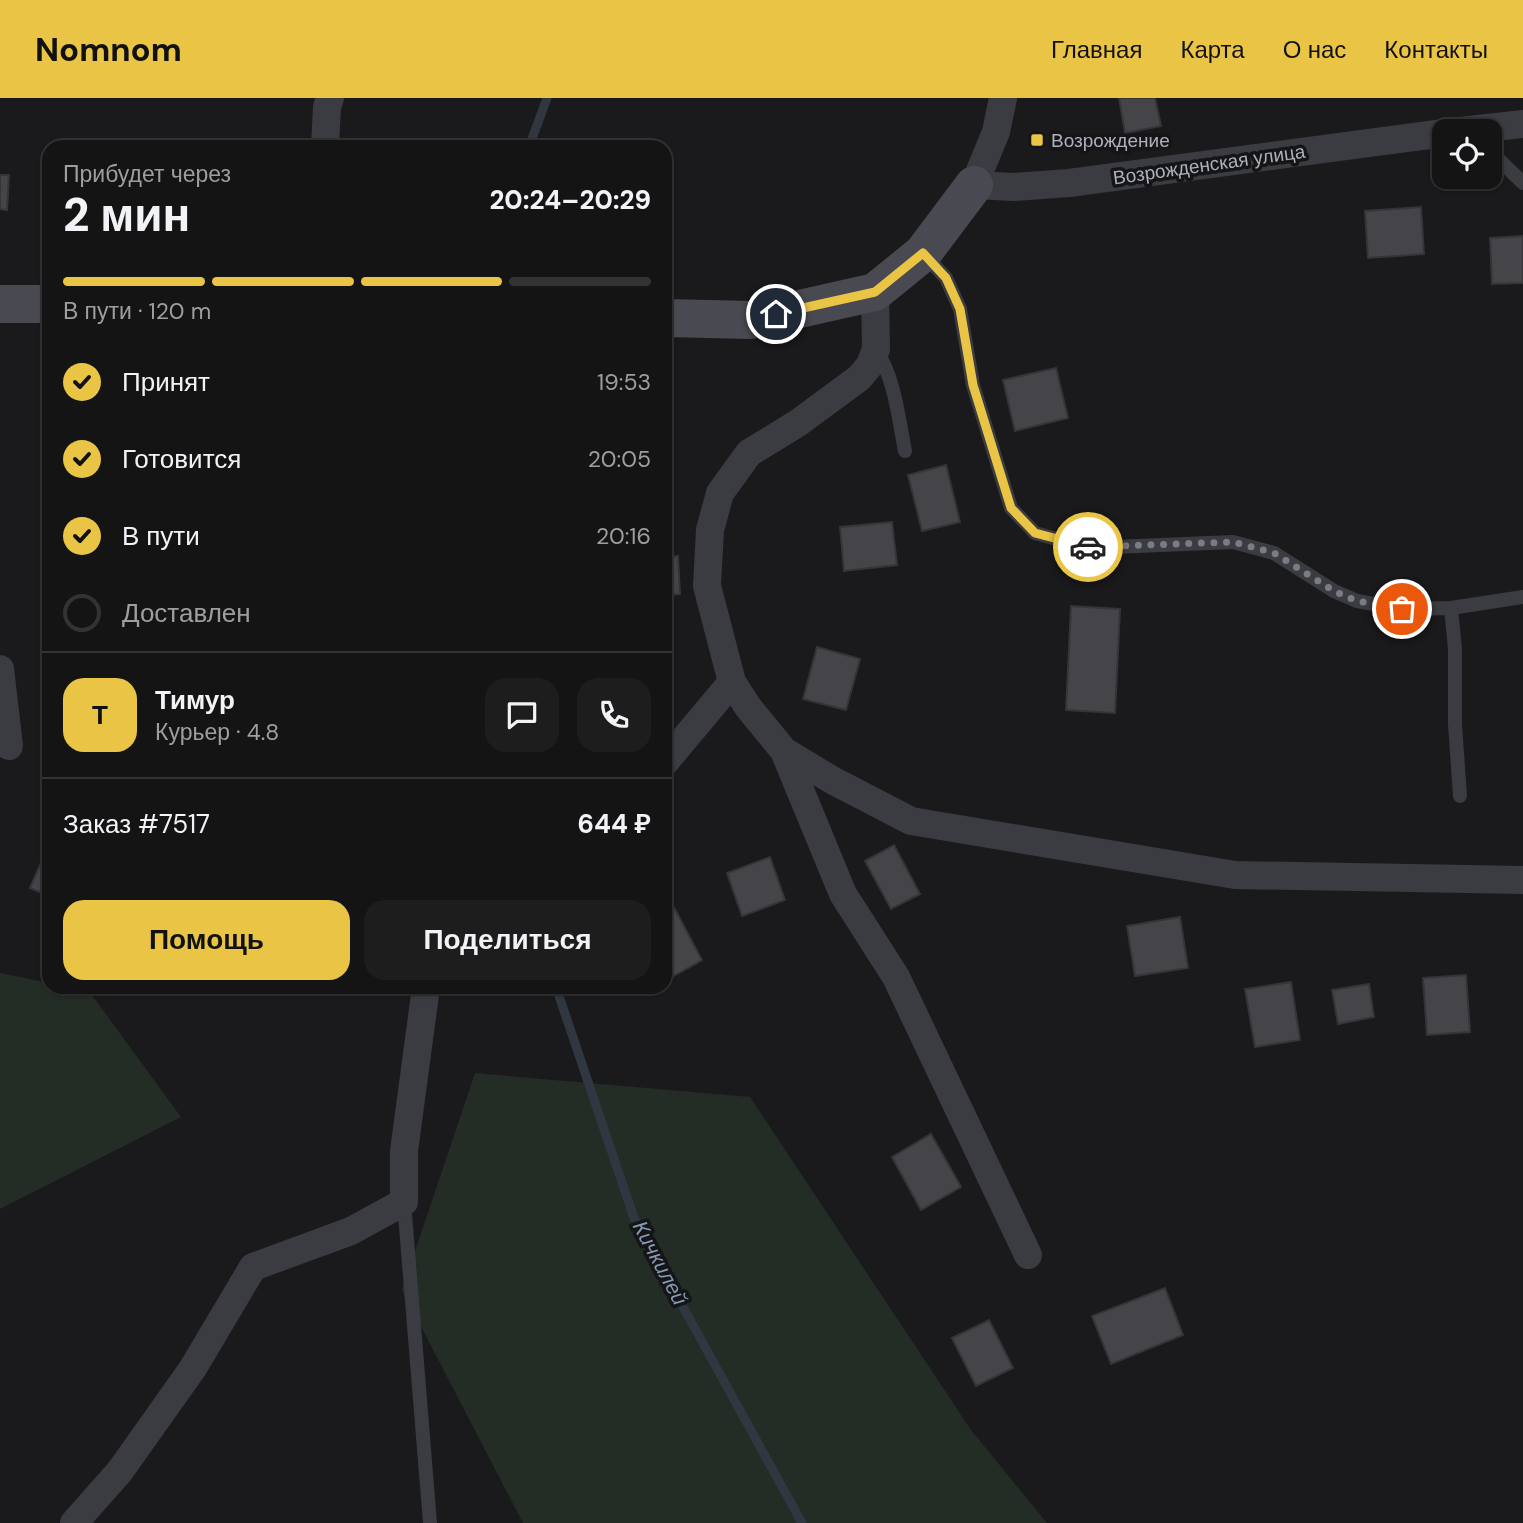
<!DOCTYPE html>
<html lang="ru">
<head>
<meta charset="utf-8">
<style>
	body { margin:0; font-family:"DM Sans",sans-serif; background:#1d1d1e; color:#f1f3f6; height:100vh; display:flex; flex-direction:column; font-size:26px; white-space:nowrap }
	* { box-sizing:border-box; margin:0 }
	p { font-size:23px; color:#9d9ea0 }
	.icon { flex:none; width:38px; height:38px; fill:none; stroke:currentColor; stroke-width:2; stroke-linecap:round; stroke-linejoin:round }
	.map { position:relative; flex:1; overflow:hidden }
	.side { position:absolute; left:42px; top:42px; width:630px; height:854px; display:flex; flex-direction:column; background:#141415; border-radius:21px; box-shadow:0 2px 5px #0004,0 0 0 2px #333334 }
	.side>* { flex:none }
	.controls { position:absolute; left:1432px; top:21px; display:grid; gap:14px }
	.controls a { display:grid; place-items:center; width:70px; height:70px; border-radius:14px; background:#141415; box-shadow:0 2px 5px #0004,0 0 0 2px #333334; font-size:35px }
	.pin { position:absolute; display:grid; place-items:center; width:60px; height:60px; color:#fff; margin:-30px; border:4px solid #fff; border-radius:50%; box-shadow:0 2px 7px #0007 }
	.courier { position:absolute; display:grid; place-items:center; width:70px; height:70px; margin:-35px; border:5px solid #eac545; border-radius:50%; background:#fff; color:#222; box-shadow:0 2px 9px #0007 }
	.summary em { font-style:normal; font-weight:800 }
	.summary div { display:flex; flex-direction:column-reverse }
	.summary { display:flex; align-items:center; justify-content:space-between; height:119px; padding:0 21px }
	h1 { font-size:46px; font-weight:800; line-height:52px }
	.bar { display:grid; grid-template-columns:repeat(4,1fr); gap:10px 7px; align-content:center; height:84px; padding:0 21px }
	.bar i { height:9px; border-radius:5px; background:#333334 }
	.bar .active { background:#eac545 }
	.bar p { grid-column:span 4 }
	.line { display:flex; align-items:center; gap:18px; padding:0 21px; border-top:2px solid #333334 }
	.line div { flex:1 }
	.round { display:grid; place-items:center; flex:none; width:74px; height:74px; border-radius:21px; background:#1d1d1e }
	ol { padding:0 21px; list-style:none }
	li { display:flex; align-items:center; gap:21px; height:77px }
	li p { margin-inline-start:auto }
	li .icon { padding:7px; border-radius:50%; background:#eac545; color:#111; stroke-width:4 }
	li:last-child { color:#9d9ea0 }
	li i { width:38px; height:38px; border:4px solid #333334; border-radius:50% }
	.button { display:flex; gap:14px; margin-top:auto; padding:14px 21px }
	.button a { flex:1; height:80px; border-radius:21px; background:#eac545; color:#111; font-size:28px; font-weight:800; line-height:80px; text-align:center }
	.button a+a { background:#1d1d1e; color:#f1f3f6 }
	header { display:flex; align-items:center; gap:42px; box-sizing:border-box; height:98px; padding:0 35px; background:#eac545; color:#111 }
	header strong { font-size:33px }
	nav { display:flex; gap:38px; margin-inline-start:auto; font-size:24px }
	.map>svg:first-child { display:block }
</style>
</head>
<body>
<header>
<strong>Nomnom</strong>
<nav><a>Главная</a><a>Карта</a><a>О нас</a><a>Контакты</a></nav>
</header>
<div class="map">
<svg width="1523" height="1425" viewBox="0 0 1523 1425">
	<rect width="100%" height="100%" fill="#1a1a1c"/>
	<path fill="#242c26" d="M 0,875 L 49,885 L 49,889 L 71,889 L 89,893 L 181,1019 L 0,1111 Z
		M 475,975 L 750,999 L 971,1332 L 1047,1425 L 523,1425 L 402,1192 Z"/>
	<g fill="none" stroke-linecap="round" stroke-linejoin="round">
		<path stroke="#303740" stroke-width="9" d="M 529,49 L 547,0
			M 556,889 L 634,1120 L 802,1425"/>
	</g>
	<path fill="#454549" stroke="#353438" stroke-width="2" d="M 1119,0 L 1155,0 L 1161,28 L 1125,35 Z
		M 0,77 L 9,77 L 7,112 L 0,111 Z
		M 1421,109 L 1424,156 L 1368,160 L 1365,113 Z
		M 1523,138 L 1523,185 L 1492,186 L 1490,140 Z
		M 1056,270 L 1068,320 L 1015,333 L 1003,282 Z
		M 946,367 L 960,424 L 922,433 L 908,377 Z
		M 892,424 L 897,467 L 844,473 L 840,429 Z
		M 678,458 L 680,496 L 665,497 L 665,459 Z
		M 1071,508 L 1120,511 L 1115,615 L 1066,612 Z
		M 817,549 L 860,561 L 846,612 L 803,601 Z
		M 894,747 L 920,796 L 891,811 L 865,763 Z
		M 770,759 L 785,802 L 742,818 L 727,775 Z
		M 43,760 L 49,762 L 49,798 L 30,790 Z
		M 670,802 L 702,862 L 672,879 L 665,867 L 665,805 Z
		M 1180,819 L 1188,870 L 1135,878 L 1127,828 Z
		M 1466,877 L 1470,934 L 1427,937 L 1423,880 Z
		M 1291,884 L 1300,942 L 1255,949 L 1245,891 Z
		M 1369,886 L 1374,919 L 1338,926 L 1332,892 Z
		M 931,1036 L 961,1089 L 921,1112 L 892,1059 Z
		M 1165,1190 L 1183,1237 L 1111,1266 L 1092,1218 Z
		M 989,1222 L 1013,1270 L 976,1288 L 952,1240 Z"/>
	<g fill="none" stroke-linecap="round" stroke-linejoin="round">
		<path stroke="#3b3c41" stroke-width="14" d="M 1489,52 L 1523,85
			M 924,156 L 946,180 L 960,211 L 973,287 L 1011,410 L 1035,435 L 1089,450 L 1233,444 L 1274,455 L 1334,493 L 1357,503 L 1402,511 L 1451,510
			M 876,251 C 895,282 898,317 905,353
			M 1460,698 L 1455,626 L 1455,551 L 1451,510 L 1523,499
			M 404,1104 L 430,1425"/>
		<path stroke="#3b3c41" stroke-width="28" d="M 1003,0 L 996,34 L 974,87 L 1014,89 L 1069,85 L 1444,35
			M 1461,33 L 1523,26
			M 325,49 L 327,9 L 330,0
			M 875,194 L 876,251 L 870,267 L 859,280 L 798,325 L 749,355 L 720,395 L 710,432 L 707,488 L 732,584 L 748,609 L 784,653 L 832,682 L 911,723 L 1235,777 L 1523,782
			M 0,571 L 9,648
			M 784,653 L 843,796 L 896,879 L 1028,1157
			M 665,664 L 732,584
			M 74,1425 L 120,1373 L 193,1270 L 253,1169 L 351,1133 L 404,1104 L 404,1053 L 426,889"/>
		<path stroke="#494a51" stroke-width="38" d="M 0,206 L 49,206
			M 665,220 L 751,222 L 875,194 L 923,155 L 974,87"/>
	</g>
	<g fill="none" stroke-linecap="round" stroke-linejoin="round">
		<path stroke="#7a7c83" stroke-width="7" stroke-dasharray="0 12.6" d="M 1088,449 L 1233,444 L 1274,455 L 1334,493 L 1357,503 L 1402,511"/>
		<path stroke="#eac545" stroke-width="9" d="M 776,216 L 875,194 L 923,155 L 946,180 L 960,211 L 973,287 L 1011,410 L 1035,435 L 1088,449"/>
	</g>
	<rect fill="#eac545" stroke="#151517" stroke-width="2.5" x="1030" y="35" width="14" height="14" rx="3.5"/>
	<g text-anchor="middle" stroke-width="7" stroke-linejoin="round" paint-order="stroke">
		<g font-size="19" fill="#adb0bb" stroke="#151517" text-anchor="start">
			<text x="1051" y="49">Возрождение</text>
		</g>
		<g font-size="19" fill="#adb0bb" stroke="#151517">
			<text transform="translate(1209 66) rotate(-8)" y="7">Возрожденская улица</text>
		</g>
		<g font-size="21" font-style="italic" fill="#879ab4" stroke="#151517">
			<text transform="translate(660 1165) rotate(62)" y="7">Кичкилей</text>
		</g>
	</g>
</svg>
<div class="controls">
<a><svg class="icon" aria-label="locate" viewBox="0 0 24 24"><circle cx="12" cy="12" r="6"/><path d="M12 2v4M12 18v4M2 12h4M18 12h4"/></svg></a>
</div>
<div class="pin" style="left:1402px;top:511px;background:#ea580c"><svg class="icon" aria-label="bag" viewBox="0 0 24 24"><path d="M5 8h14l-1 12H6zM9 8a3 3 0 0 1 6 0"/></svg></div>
<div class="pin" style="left:776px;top:216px;background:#1f2937"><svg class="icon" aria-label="home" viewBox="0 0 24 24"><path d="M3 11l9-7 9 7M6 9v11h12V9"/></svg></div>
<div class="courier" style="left:1088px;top:449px"><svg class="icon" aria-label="car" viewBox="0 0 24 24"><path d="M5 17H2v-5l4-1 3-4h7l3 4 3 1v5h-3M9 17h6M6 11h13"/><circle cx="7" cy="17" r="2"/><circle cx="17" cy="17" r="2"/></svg></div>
<section class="side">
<div class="summary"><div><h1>2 мин</h1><p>Прибудет через</p></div><em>20:24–20:29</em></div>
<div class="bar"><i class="active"></i><i class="active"></i><i class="active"></i><i></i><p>В пути · 120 m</p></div>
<ol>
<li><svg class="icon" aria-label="check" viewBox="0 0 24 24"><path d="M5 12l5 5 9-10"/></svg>Принят<p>19:53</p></li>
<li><svg class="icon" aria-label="check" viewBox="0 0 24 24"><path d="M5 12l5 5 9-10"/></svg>Готовится<p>20:05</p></li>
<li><svg class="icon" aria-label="check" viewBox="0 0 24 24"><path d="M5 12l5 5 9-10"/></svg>В пути<p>20:16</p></li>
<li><i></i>Доставлен</li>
</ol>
<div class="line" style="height:126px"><b class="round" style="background:#eac545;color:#111">Т</b><div><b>Тимур</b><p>Курьер · 4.8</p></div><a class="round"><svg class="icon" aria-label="chat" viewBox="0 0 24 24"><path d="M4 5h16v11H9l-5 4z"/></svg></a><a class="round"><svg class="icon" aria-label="phone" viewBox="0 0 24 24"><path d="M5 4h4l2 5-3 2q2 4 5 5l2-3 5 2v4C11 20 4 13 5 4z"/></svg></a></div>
<div class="line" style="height:91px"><div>Заказ #7517</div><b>644 ₽</b></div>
<div class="button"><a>Помощь</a><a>Поделиться</a></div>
</section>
</div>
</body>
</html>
